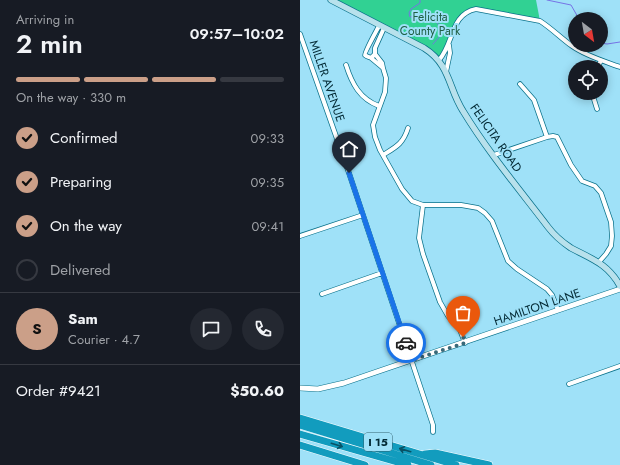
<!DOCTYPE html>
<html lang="en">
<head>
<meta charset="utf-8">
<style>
	body { margin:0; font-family:Jost,sans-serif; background:#242831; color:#f1f3f6; height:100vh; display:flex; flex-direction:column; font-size:15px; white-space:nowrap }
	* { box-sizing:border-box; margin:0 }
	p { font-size:13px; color:#9ea1a6 }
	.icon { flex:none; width:22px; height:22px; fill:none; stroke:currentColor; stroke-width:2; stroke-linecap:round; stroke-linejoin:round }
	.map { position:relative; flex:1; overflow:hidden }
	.panel { display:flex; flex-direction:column; background:#171b24; width:300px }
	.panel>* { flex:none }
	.needle { width:26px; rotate:149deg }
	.controls { position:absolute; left:268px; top:12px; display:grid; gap:8px }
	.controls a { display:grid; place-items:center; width:40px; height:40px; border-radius:50%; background:#171b24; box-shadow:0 2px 10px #0003; font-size:20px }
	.pin { position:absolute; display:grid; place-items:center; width:34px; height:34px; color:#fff; margin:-41px -17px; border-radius:50% 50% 50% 0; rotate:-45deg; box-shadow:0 0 4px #0007 }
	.pin .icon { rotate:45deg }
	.courier { position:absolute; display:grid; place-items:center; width:40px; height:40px; margin:-20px; border:3px solid #1a73e8; border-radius:50%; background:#fff; color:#222; box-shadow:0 1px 5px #0007 }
	.summary em { font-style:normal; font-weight:600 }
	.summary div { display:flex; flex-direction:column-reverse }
	.summary { display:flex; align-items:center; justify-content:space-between; height:68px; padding:0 16px }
	h1 { font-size:26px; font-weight:600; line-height:30px }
	.bar { display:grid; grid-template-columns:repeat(4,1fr); gap:6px 4px; align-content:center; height:48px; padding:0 16px }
	.bar i { height:5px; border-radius:3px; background:#363941 }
	.bar .active { background:#cb9f88 }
	.bar p { grid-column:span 4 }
	.line { display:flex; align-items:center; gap:10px; padding:0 16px; border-top:1px solid #363941 }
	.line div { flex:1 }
	.round { display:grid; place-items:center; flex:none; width:42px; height:42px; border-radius:21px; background:#242831 }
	ol { padding:0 16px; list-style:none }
	li { display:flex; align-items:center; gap:12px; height:44px }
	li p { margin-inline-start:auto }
	li .icon { padding:4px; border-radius:50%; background:#cb9f88; color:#111; stroke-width:4 }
	li:last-child { color:#9ea1a6 }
	li i { width:22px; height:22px; border:2px solid #363941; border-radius:50% }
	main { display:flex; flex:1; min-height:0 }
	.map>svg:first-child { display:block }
</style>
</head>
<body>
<main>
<section class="panel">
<div class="summary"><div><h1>2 min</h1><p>Arriving in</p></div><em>09:57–10:02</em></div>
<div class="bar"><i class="active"></i><i class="active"></i><i class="active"></i><i></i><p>On the way · 330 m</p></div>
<ol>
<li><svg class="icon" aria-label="check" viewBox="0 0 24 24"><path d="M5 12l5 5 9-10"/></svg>Confirmed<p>09:33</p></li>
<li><svg class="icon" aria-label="check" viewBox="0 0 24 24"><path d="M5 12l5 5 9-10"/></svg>Preparing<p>09:35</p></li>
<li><svg class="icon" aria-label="check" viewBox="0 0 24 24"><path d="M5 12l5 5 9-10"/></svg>On the way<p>09:41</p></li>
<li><i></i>Delivered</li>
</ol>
<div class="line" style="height:72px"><b class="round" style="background:#cb9f88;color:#111">S</b><div><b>Sam</b><p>Courier · 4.7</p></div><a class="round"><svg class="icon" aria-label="chat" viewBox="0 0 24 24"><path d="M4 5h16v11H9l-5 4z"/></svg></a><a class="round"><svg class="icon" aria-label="phone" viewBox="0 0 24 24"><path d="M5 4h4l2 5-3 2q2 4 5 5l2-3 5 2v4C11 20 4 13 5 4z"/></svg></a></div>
<div class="line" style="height:52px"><div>Order #9421</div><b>$50.60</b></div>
</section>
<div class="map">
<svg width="320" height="465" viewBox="0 0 320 465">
	<rect width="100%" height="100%" fill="#9fe1f8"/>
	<path fill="#31d193" d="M 31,0 L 236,0 L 240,21 L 180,10 L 164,14 L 139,60 L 134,56 Z"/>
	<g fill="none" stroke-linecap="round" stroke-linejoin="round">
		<path stroke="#7673e5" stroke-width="1" d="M 120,0 L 120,3 L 111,9 L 109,13 L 110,17 C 118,18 122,12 129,12 L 141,28 C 142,36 137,39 133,44
			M 247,0 L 271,5 L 279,19
			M 301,43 L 307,44 L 320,42"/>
		<defs>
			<path id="minor" d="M 79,26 C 77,30 64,53 65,55 C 67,57 69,57 71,58 L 75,54 L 75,48 L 84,28
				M 0,34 L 49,173 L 133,425 L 133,432
				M 71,58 L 83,68 L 82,63 L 75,54
				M 139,60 C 154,44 150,14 176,9 L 240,21 C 251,28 261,38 272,46 C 286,56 304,61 320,67
				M 46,65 C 52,84 60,99 79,106
				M 298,67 L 301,60
				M 83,68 L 86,78 L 85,92 L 73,125 L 75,137 L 80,150 L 102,189 L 112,201 L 123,205 L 161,205 L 178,208 L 185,213 L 192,221 L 208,261 L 217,269 L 247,289 L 252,295 L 258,310
				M 146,72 L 150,53 L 149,45
				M 220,84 L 234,100 L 247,137
				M 292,93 L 297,109
				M 83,155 C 96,147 103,144 108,128
				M 194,155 L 247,137 L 253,136 L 257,137 L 271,165 L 282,181 L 295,186 L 301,193 L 311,222 L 312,236 L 311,246 L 306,254 L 299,262
				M 123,205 L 119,238 L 123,254 L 140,302 L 148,316 L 159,327 L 165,343
				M 0,236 L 63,215
				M 22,294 L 82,273
				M 269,384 L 320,366"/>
			<path id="tertiary" d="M 0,388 L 18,389 L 44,383 L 320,289"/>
			<path id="secondary" d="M 31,0 L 124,48 C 151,65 148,88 163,111 C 188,152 219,189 248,227 C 254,235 262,242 271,248 C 292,259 308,264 320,286"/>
			<path id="motorway" d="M 0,418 L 156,465
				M 0,425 L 131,465
				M 0,434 L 108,465
				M 0,445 L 65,465
				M 125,454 L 135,453 L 189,465"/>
		</defs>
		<use href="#minor" stroke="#0a728b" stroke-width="5.5"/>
		<use href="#tertiary" stroke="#0a728b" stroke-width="6"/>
		<use href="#secondary" stroke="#0a728b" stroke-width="7"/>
		<use href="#motorway" stroke="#fff" stroke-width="8"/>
		<use href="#minor" stroke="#fff" stroke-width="4"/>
		<use href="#tertiary" stroke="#fff" stroke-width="5"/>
		<use href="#secondary" stroke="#b8e1ec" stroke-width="5.5"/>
		<use href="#motorway" stroke="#129cbe" stroke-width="7"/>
	</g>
	<defs><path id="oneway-shaft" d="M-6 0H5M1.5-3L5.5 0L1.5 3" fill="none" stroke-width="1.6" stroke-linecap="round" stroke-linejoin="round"/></defs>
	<g stroke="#085164">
		<use href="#oneway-shaft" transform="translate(37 445) rotate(17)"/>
		<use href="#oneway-shaft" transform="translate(105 450) rotate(-164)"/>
	</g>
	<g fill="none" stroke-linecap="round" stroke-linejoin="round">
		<path stroke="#396979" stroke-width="4" stroke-dasharray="0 7.2" d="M 106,343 L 112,360 L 165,343 L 163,337"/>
		<path stroke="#1a73e8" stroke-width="5" d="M 49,173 L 106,343"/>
	</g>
	<g text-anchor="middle" stroke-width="4" stroke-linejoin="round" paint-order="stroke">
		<rect fill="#9fe1f8" stroke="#31606f" stroke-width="1" x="64" y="433" width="28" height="18" rx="3"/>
		<g font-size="11" font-weight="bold" fill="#022934">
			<text x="78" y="446">I 15</text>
		</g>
		<g font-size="12" fill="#205f44" stroke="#9fe1f8">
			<text x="130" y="21">Felicita<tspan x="130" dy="14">County Park</tspan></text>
		</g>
		<g font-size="12" fill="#022934" stroke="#9fe1f8">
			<text transform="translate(27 81) rotate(71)" y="4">MILLER AVENUE</text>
			<text transform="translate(196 138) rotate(55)" y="4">FELICITA ROAD</text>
			<text transform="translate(237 307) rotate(-19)" y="4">HAMILTON LANE</text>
		</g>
	</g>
</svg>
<div class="controls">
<a><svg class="needle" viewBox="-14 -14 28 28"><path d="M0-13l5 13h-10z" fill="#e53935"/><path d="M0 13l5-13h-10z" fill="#9ea1a6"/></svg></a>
<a><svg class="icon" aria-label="locate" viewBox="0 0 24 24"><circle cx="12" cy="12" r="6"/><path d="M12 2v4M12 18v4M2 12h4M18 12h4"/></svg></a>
</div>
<div class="pin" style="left:163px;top:337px;background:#ea580c"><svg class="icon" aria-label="bag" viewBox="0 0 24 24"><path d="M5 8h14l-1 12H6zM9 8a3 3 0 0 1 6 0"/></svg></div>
<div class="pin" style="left:49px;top:173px;background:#1f2937"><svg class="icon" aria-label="home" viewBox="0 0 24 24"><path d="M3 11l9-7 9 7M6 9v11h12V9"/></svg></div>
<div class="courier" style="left:106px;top:343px"><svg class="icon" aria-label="car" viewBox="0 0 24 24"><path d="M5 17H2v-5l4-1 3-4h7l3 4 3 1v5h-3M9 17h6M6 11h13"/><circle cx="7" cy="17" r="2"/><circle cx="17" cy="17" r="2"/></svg></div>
</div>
</main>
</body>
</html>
